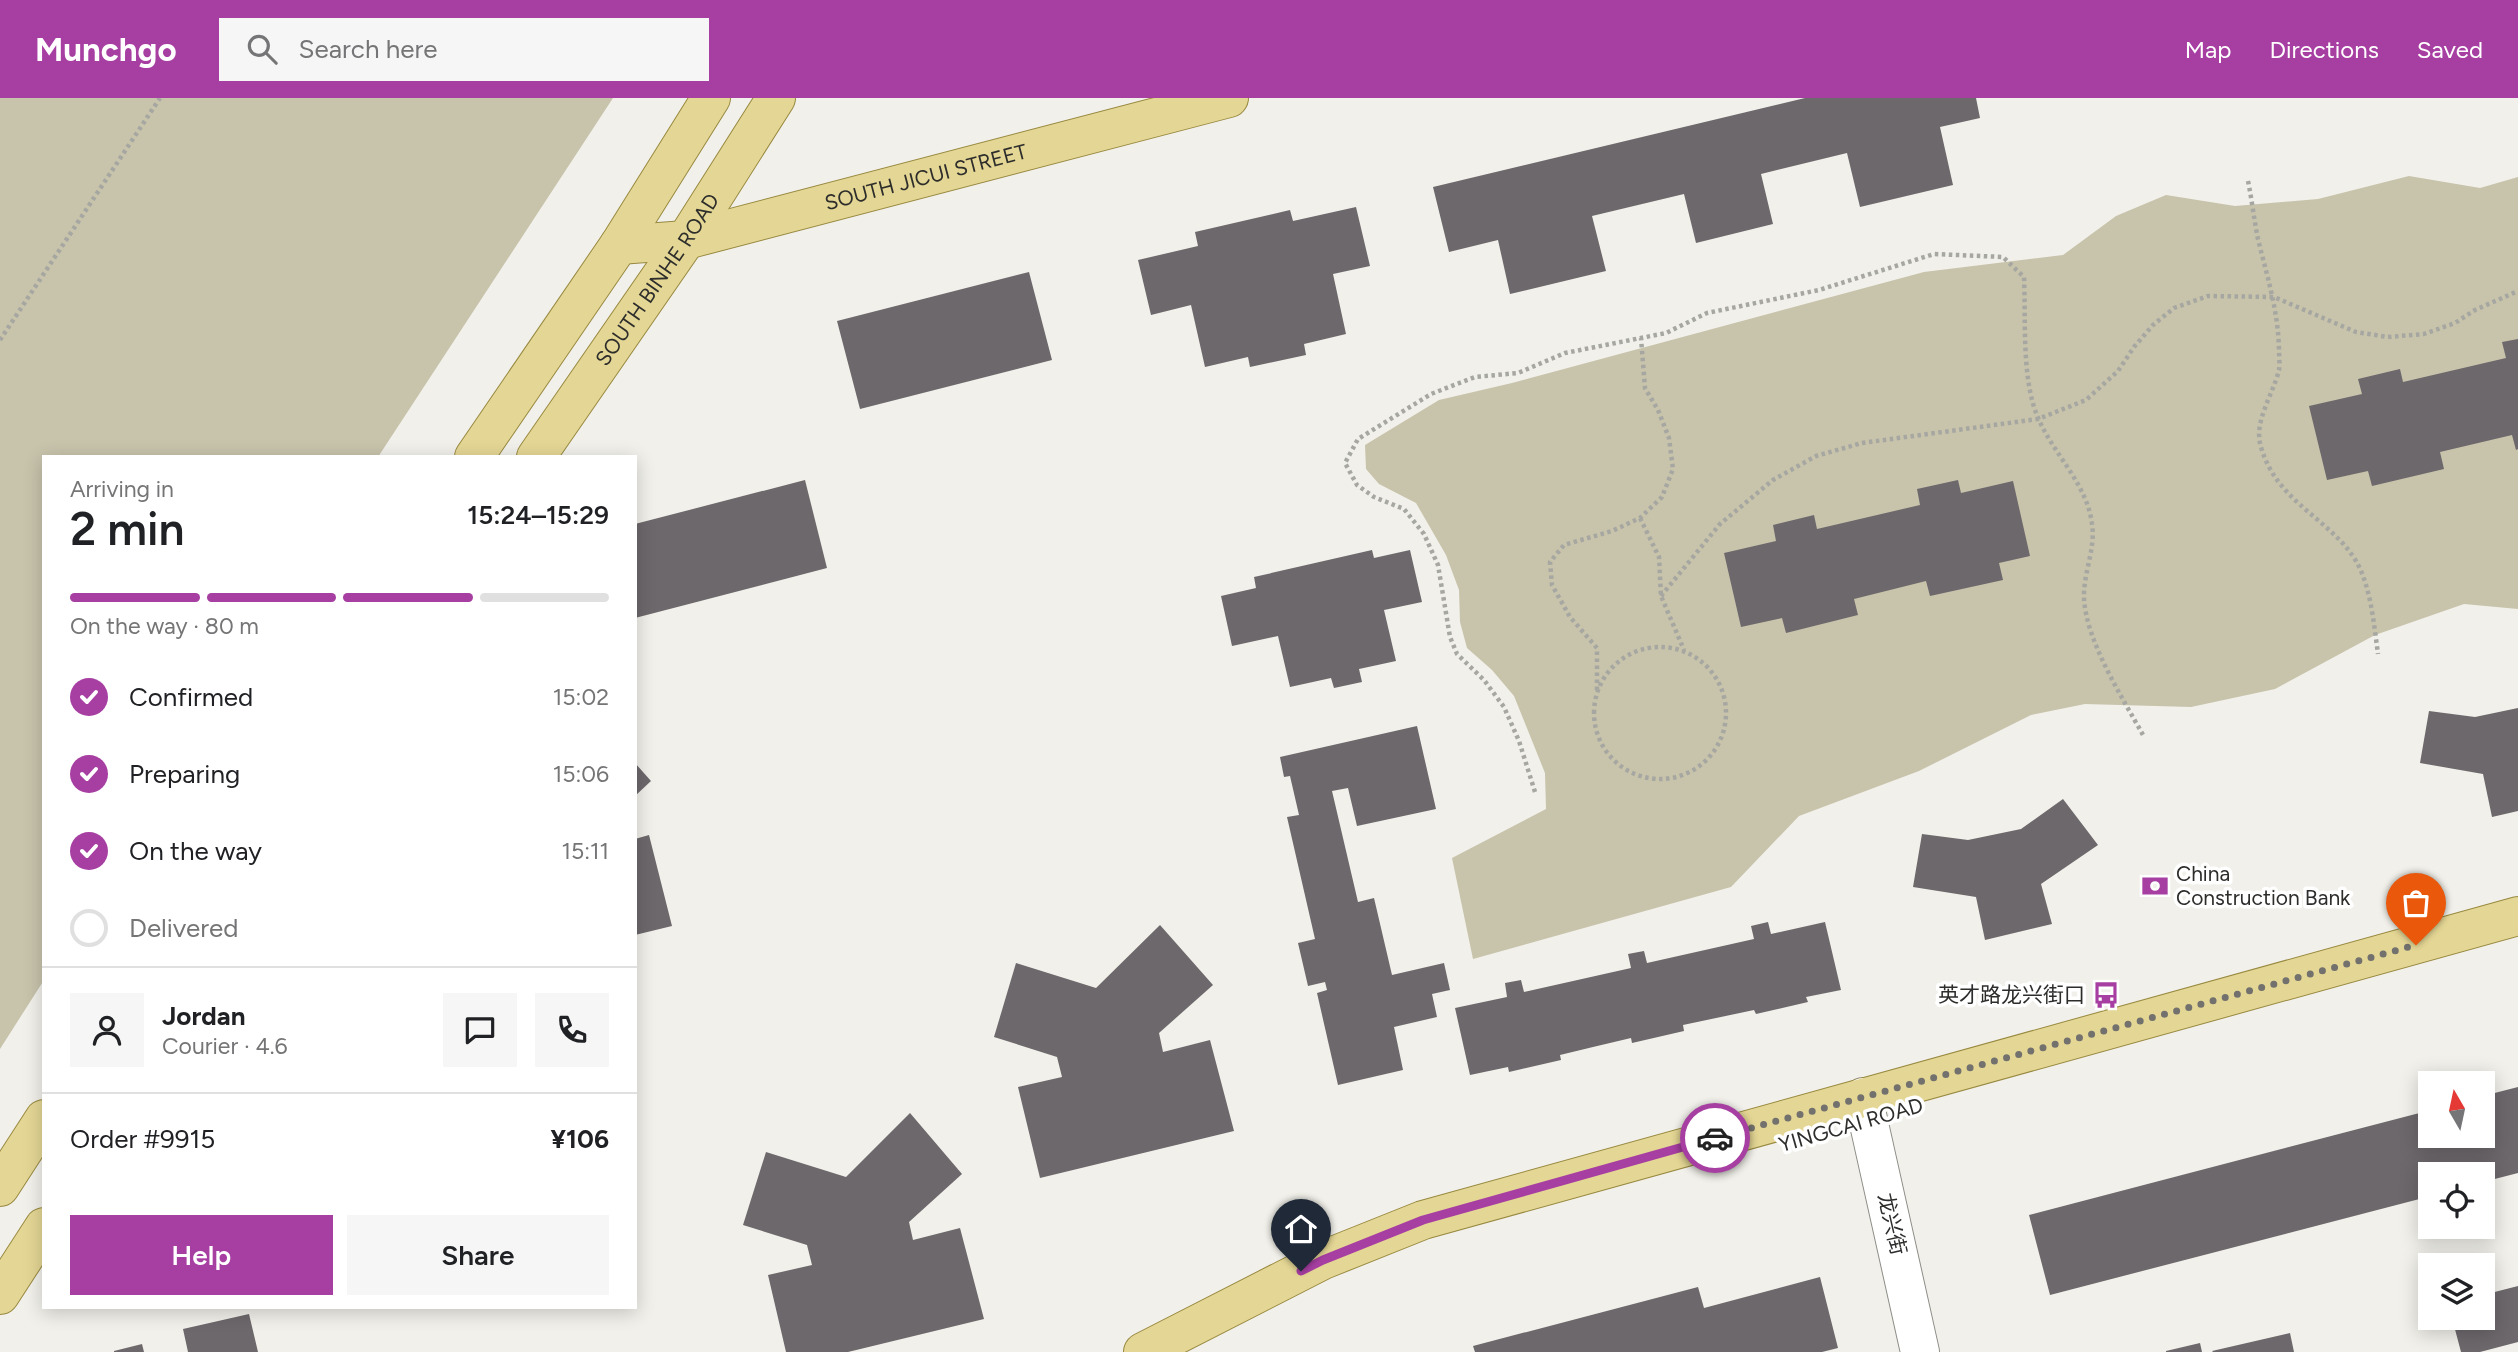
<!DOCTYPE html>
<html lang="en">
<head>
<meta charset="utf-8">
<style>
	body { margin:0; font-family:Figtree,"Noto Sans SC",sans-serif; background:#f6f6f6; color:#202124; height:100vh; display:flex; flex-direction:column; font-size:26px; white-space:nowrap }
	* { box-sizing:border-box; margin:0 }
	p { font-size:23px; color:#757577 }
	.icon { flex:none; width:38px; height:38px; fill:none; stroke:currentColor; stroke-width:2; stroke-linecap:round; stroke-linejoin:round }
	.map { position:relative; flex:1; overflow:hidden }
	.drawer { position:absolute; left:42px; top:357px; width:595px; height:854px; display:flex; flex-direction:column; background:#fff; border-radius:0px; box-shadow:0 4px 18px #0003 }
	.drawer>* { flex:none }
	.needle { width:46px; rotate:351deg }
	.buttons { position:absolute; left:2418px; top:973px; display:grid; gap:14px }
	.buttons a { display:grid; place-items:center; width:77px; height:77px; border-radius:0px; background:#fff; box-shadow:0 4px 18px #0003; font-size:35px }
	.pin { position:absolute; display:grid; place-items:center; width:60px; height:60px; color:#fff; margin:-72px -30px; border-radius:50% 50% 50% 0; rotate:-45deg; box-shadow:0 0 7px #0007 }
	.pin .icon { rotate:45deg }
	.courier { position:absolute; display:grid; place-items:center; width:70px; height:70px; margin:-35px; border:5px solid #a73fa2; border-radius:50%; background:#fff; color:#222; box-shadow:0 2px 9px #0007 }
	.headline em { font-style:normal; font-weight:600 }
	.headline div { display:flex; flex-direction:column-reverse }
	.headline { display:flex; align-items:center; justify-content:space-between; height:119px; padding:0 28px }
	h1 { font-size:46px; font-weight:600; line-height:52px }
	.bar { display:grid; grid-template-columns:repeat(4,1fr); gap:10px 7px; align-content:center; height:84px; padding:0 28px }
	.bar i { height:9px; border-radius:5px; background:#e0e0e0 }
	.bar .active { background:#a73fa2 }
	.bar p { grid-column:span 4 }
	.line { display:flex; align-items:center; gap:18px; padding:0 28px; border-top:2px solid #e0e0e0 }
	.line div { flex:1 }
	.round { display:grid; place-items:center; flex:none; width:74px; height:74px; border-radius:0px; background:#f6f6f6 }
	ol { padding:0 28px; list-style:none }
	li { display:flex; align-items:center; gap:21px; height:77px }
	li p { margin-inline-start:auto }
	li .icon { padding:7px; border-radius:50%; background:#a73fa2; color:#fff; stroke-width:4 }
	li:last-child { color:#757577 }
	li i { width:38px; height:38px; border:4px solid #e0e0e0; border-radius:50% }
	.cta { display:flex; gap:14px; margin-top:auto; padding:14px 28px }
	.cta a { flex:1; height:80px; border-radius:0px; background:#a73fa2; color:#fff; font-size:28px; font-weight:600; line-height:80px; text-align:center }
	.cta a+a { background:#f6f6f6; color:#202124 }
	header { display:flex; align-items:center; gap:42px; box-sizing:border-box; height:98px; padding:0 35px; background:#a73fa2; color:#fff }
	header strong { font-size:33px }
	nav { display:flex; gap:38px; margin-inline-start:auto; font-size:24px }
	.search { width:490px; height:63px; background:#f6f6f6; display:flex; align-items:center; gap:18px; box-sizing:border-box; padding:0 24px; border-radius:0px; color:#757577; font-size:26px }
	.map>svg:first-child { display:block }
</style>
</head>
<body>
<header>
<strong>Munchgo</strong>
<div class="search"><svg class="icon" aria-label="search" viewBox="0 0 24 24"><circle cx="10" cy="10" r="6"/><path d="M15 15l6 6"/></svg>Search here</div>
<nav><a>Map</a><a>Directions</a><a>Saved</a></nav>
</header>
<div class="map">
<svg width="2518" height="1254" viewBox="0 0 2518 1254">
	<rect width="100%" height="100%" fill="#f1f0ea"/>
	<path fill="#c8c3ab" d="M 0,0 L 613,0 L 378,359 L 44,359 L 44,882 L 0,951 Z
		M 2409,78 L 2480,90 L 2518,79 L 2518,511 L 2464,506 L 2375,537 L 2275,591 L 2191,609 L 2085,606 L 2031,617 L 1919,673 L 1799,718 L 1731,789 L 1473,861 L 1452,760 L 1546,711 L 1545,675 L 1514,598 L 1492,572 L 1467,550 L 1460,524 L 1459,492 L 1446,457 L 1416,405 L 1379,386 L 1366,371 L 1365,347 L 1439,302 L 1512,285 L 1924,174 L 2063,157 L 2116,118 L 2166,97 L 2235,108 L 2318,101 Z"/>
	<path fill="#6d686c" d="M 1805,0 L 1976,0 L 1980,20 L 1940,29 L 1953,87 L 1860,109 L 1847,55 L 1761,76 L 1773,126 L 1696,145 L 1684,96 L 1592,118 L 1606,173 L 1510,196 L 1498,142 L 1449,154 L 1433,89 Z
		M 1356,109 L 1370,168 L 1333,176 L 1346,236 L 1304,246 L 1306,257 L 1250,269 L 1248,259 L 1205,269 L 1191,207 L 1151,217 L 1138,162 L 1198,148 L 1195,134 L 1290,112 L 1293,123 Z
		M 1029,174 L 1052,262 L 860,311 L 837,223 Z
		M 2518,241 L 2518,351 L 2516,352 L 2512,337 L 2440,354 L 2444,371 L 2372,388 L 2368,373 L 2327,382 L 2309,308 L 2362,296 L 2358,281 L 2400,271 L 2403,284 L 2506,260 L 2502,244 Z
		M 805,382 L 827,470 L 635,520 L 635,426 Z
		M 1958,382 L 1961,395 L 2013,383 L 2030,458 L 1999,465 L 2003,482 L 1930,498 L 1926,483 L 1854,501 L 1858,517 L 1786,535 L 1782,520 L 1741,529 L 1724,455 L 1776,443 L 1773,427 L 1814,417 L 1817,431 L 1920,407 L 1917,391 Z
		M 1372,452 L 1374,460 L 1410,452 L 1422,504 L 1384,512 L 1396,563 L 1359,571 L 1362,584 L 1334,590 L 1331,580 L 1290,589 L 1278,538 L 1232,548 L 1221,498 L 1256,490 L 1254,479 Z
		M 2518,610 L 2518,713 L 2492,719 L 2483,676 L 2420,665 L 2429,613 L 2475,619 Z
		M 1417,628 L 1436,711 L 1357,728 L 1348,690 L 1332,693 L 1358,804 L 1374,800 L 1392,877 L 1444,865 L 1450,892 L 1432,896 L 1437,919 L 1394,929 L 1403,972 L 1338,987 L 1317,895 L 1327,892 L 1325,884 L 1308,888 L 1298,845 L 1315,841 L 1287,719 L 1299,717 L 1290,678 L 1284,679 L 1280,659 Z
		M 635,665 L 651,683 L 635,698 Z
		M 2063,701 L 2098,747 L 2041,786 L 2052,826 L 1985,842 L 1976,799 L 1913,789 L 1922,736 L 1968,742 L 2021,731 Z
		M 649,737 L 672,828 L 635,837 L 635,741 Z
		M 1768,824 L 1771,836 L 1825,824 L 1841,892 L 1806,899 L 1808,904 L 1756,916 L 1754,912 L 1683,927 L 1684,933 L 1632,945 L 1631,940 L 1593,949 L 1560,957 L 1561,962 L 1509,974 L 1508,969 L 1470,977 L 1455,910 L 1507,899 L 1505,885 L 1521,882 L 1524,894 L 1631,870 L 1628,856 L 1644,853 L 1647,865 L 1754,841 L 1751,828 Z
		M 1160,827 L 1213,887 L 1159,935 L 1163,954 L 1210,942 L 1234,1033 L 1040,1080 L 1018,989 L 1062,979 L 1057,959 L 994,939 L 1016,865 L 1096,890 Z
		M 2518,989 L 2518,1075 L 2483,1084 L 2483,1076 L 2431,1076 L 2431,1098 L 2050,1197 L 2029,1117 L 2431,1012 L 2431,1038 L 2483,1038 L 2483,998 Z
		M 910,1015 L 962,1076 L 909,1124 L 913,1142 L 960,1130 L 984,1221 L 848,1254 L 786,1254 L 768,1177 L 812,1167 L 807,1147 L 743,1127 L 766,1054 L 846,1079 Z
		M 1820,1179 L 1838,1250 L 1822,1254 L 1475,1254 L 1473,1248 L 1698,1189 L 1704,1210 Z
		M 2518,1188 L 2518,1244 L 2480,1254 L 2461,1254 L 2452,1220 L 2483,1220 L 2483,1197 Z
		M 249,1216 L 258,1254 L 188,1254 L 183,1231 Z
		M 2290,1235 L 2294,1254 L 2213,1254 L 2212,1253 Z
		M 2200,1245 L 2202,1254 L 2166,1254 L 2166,1253 Z
		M 142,1246 L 144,1254 L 114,1254 L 114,1253 Z"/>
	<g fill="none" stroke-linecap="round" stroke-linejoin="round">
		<defs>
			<path id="minor" d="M 1863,999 L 1920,1254"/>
			<g id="major">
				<path id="s1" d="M 619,147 L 686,142 L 1229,0"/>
				<path d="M 474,359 L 619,147 L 711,0"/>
				<path id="s2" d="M 536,359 L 686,142 L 776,0"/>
				<path d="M 0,1089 L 44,1021"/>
				<path d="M 0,1197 L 44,1129"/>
				<path d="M 1143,1254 L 1323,1162 L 1423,1122 L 2518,818"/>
			</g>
		</defs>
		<use href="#minor" stroke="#8e8d87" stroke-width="40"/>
		<use href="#major" stroke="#988940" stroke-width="40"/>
		<path stroke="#a7a7a2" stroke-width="4.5" stroke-dasharray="3.5 3.5" stroke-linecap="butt" d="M 2248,83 C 2252,102 2254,122 2258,141 C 2267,178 2278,212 2279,251 C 2279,258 2280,266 2279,272 C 2273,297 2253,324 2261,349 C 2277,405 2330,420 2356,463 C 2371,489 2374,527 2378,556
			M 0,242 L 160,0
			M 1640,420 L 1659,459 L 1661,498 L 1684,552
			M 1661,498 L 1720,426 L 1773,382 L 1816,358 L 1862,345 L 2038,321 L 2086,302 L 2118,273 L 2134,249 L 2153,227 L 2174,210 L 2208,198 L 2274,199 L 2356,234 L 2388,239 L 2424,236 L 2455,225 L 2475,212 L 2518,193
			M1594 615a66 66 0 1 1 132 0a66 66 0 1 1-132 0Z
			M 1597,592 L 1597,550 L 1570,519 L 1552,487 L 1550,464 L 1564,447 L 1612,433 L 1640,420 L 1662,399 L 1673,371 L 1669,340 L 1658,312 L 1645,290 L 1641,240
			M 1535,694 L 1519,643 L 1504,609 L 1484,582 L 1457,556 L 1450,539 L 1438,467 L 1424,436 L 1404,411 L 1374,399 L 1357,387 L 1345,365 L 1358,341 L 1431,296 L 1475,279 L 1518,275 L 1565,255 L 1666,235 L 1707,215 L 1819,192 L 1934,156 L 2003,159 L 2024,179 C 2026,222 2021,283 2039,322 C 2055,358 2087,386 2092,426 C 2096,450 2083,476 2084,500 C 2086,543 2122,599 2143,637"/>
		<use href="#minor" stroke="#fff" stroke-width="38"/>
		<use href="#major" stroke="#e4d694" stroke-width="38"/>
	</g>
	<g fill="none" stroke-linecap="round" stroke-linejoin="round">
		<path stroke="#72716e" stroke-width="7" stroke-dasharray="0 12.6" d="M 1715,1040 L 2416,847"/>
		<path stroke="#a73fa2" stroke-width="9" d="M 1301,1173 L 1323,1162 L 1423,1122 L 1715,1040"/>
	</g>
	<defs>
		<symbol id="bank-bare" viewBox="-9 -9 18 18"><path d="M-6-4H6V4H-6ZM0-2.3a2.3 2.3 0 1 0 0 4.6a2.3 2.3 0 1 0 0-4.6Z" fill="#a73fa2" stroke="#fff" stroke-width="2.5" paint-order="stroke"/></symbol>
		<symbol id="bus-bare" viewBox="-9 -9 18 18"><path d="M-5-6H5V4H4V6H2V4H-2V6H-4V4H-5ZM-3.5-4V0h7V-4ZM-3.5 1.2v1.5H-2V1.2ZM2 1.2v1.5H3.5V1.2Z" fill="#a73fa2" stroke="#fff" stroke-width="2.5" paint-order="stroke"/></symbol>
	</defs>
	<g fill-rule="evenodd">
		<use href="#bank-bare" x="2136" y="769" width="38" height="38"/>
		<use href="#bus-bare" x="2087" y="878" width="38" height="38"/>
	</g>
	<g text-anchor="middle" stroke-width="7" stroke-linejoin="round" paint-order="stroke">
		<g font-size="21" fill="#2d2d2b" stroke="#fff">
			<text dy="7" stroke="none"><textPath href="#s1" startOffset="315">SOUTH JICUI STREET</textPath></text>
			<text dy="7" stroke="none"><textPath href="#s2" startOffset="215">SOUTH BINHE ROAD</textPath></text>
			<text transform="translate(1851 1027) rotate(-16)" y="7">YINGCAI ROAD</text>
			<text transform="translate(1892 1126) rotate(77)" y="7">龙兴街</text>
		</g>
		<g font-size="21" fill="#2d2d2b" stroke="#fff" text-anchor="start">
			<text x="2176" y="783">China<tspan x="2176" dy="24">Construction Bank</tspan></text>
			<text x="2085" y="904" text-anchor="end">英才路龙兴街口</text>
		</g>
	</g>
</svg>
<div class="buttons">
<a><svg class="needle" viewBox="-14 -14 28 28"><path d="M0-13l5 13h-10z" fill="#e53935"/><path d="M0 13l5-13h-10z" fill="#757577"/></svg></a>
<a><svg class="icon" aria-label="locate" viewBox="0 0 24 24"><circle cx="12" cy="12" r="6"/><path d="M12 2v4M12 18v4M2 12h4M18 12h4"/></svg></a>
<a><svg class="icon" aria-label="layers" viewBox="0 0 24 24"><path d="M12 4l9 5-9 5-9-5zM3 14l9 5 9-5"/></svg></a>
</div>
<div class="pin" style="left:2416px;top:847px;background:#ea580c"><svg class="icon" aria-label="bag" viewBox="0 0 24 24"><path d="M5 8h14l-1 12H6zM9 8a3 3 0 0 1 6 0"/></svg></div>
<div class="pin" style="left:1301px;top:1173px;background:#1f2937"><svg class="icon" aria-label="home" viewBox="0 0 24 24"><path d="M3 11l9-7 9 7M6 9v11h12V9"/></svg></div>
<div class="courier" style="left:1715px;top:1040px"><svg class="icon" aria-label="car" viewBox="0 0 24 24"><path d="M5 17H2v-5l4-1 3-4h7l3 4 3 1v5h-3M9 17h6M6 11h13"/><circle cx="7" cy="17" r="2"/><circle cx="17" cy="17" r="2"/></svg></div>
<section class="drawer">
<div class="headline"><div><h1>2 min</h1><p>Arriving in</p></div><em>15:24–15:29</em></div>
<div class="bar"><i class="active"></i><i class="active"></i><i class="active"></i><i></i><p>On the way · 80 m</p></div>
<ol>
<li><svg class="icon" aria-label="check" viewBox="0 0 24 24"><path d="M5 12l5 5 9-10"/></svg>Confirmed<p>15:02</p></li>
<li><svg class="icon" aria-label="check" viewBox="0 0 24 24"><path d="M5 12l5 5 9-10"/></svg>Preparing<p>15:06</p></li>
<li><svg class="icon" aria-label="check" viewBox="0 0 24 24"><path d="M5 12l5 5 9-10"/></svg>On the way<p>15:11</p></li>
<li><i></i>Delivered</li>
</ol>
<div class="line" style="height:126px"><a class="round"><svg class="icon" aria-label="person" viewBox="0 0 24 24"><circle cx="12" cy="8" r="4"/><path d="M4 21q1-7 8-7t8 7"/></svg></a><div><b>Jordan</b><p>Courier · 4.6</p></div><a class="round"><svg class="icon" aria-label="chat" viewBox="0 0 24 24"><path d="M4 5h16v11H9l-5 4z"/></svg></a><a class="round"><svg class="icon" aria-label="phone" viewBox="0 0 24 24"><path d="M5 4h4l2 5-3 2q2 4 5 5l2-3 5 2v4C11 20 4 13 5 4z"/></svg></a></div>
<div class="line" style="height:91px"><div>Order #9915</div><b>¥106</b></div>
<div class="cta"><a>Help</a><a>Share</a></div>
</section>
</div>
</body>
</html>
